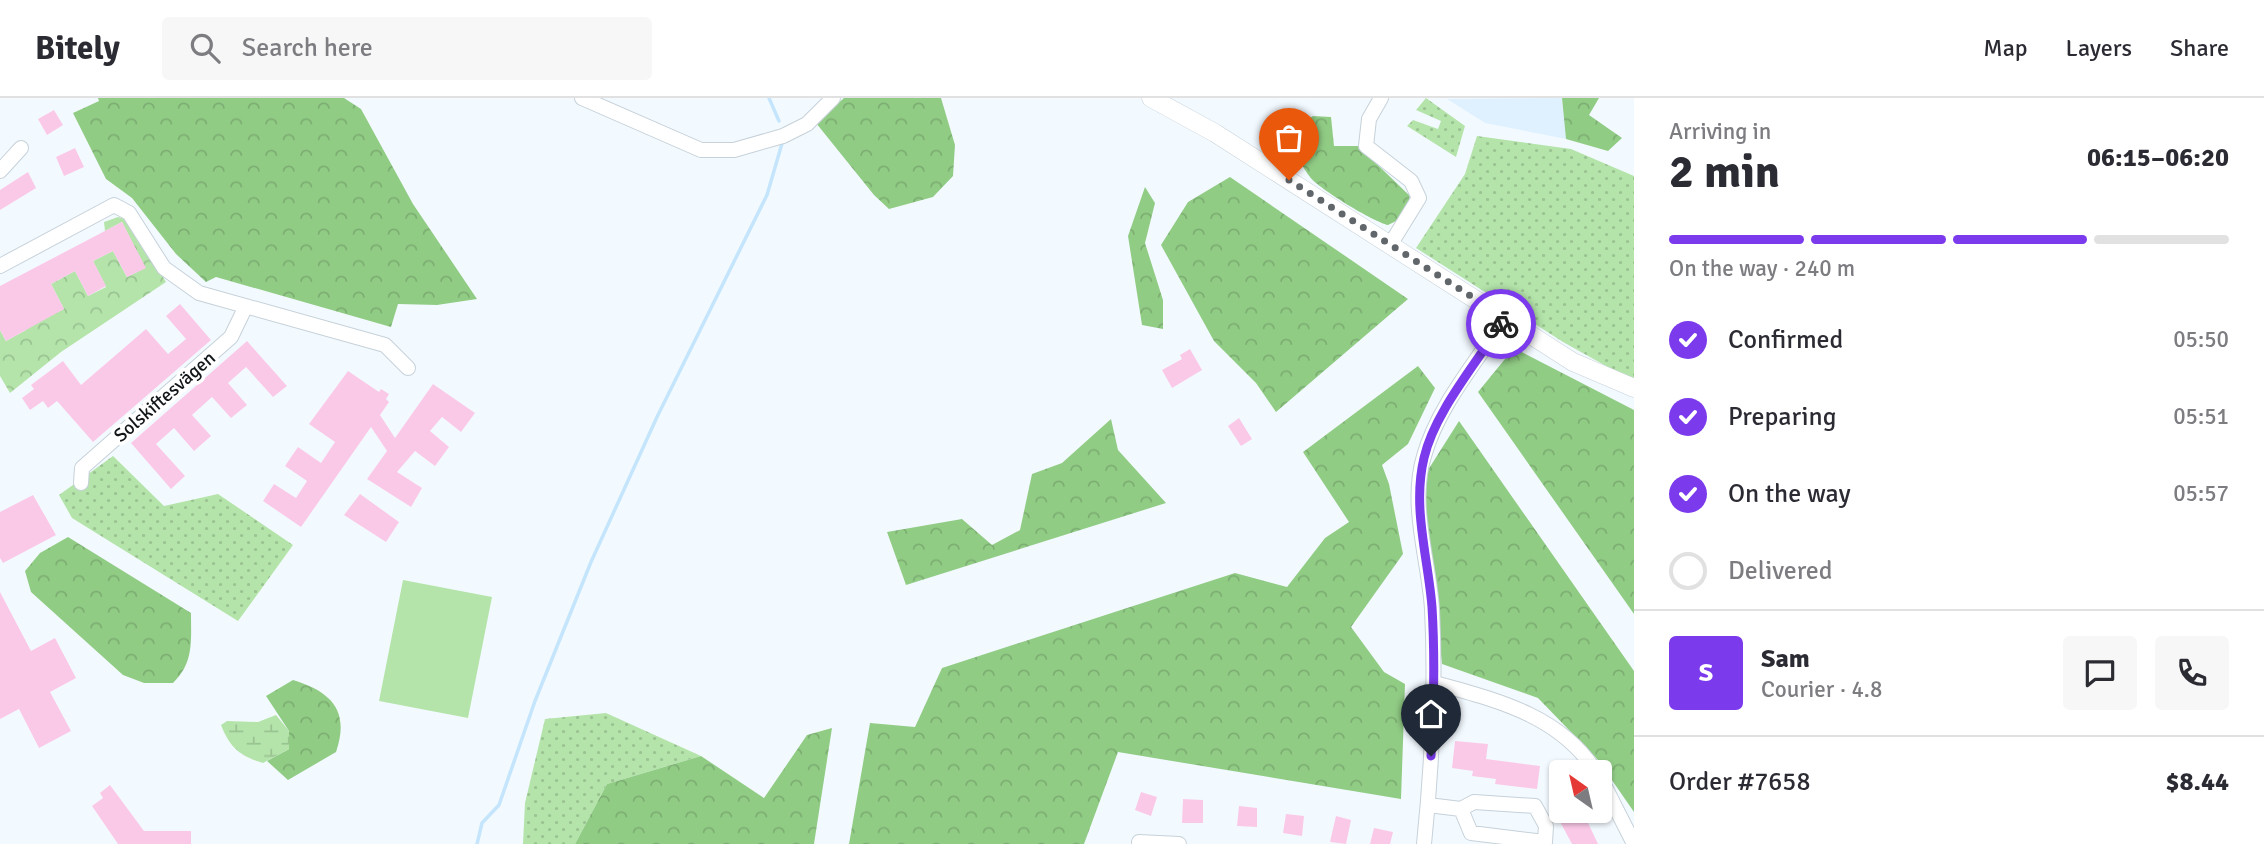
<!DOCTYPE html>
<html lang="en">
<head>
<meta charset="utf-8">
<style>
	body { margin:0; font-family:Signika,sans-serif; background:#f7f7f7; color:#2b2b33; height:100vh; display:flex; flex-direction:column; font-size:26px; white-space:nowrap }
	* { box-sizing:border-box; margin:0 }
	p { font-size:23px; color:#7c7c81 }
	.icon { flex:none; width:38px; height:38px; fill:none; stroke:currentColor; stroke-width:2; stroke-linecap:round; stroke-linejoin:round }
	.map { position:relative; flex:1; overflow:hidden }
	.side { display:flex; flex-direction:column; background:#fff; width:630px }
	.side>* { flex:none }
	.needle { width:46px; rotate:326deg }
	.tools { position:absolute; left:1549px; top:662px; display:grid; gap:14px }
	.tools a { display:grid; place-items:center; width:63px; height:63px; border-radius:7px; background:#fff; box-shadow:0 2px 5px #0004; font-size:35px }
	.pin { position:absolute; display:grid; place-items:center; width:60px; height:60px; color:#fff; margin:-72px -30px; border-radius:50% 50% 50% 0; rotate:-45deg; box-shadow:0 0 7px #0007 }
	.pin .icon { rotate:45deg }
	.courier { position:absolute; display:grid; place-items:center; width:70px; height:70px; margin:-35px; border:5px solid #7c3aed; border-radius:50%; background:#fff; color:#222; box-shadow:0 2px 9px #0007 }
	.summary em { font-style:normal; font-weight:800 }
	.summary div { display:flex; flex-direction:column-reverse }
	.summary { display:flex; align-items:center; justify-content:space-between; height:119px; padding:0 35px }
	h1 { font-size:46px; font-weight:800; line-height:52px }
	.bar { display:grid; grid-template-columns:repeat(4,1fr); gap:10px 7px; align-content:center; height:84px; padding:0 35px }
	.bar i { height:9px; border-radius:5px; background:#e1e1e2 }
	.bar .current { background:#7c3aed }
	.bar p { grid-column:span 4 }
	.line { display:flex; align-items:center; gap:18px; padding:0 35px; border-top:2px solid #e1e1e2 }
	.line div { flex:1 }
	.round { display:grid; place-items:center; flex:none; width:74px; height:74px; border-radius:7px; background:#f7f7f7 }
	ol { padding:0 35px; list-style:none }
	li { display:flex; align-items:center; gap:21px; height:77px }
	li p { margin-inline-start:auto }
	li .icon { padding:7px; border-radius:50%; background:#7c3aed; color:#fff; stroke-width:4 }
	li:last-child { color:#7c7c81 }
	li i { width:38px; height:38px; border:4px solid #e1e1e2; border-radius:50% }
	header { display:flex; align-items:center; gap:42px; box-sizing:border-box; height:98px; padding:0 35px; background:#fff; border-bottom:2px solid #e1e1e2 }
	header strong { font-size:33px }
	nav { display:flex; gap:38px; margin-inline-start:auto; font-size:24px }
	.search { width:490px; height:63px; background:#f7f7f7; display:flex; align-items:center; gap:18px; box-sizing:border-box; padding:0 24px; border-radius:7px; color:#7c7c81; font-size:26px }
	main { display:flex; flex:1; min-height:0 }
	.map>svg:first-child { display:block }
</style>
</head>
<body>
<header>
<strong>Bitely</strong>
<div class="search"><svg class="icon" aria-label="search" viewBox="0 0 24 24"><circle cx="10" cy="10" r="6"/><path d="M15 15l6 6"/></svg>Search here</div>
<nav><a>Map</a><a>Layers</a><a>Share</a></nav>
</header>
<main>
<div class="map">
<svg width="1634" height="746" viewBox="0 0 1634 746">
	<defs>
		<pattern id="grass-dots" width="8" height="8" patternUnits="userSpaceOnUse" patternTransform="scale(1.75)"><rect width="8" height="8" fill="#b4e4aa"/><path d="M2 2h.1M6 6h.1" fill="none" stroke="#9ac392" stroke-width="1.8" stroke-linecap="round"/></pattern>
		<pattern id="forest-crowns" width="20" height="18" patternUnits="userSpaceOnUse" patternTransform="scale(1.75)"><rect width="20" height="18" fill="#91cc85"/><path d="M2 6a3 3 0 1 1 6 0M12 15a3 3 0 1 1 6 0" fill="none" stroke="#7cae72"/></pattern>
		<pattern id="wetland-marsh" width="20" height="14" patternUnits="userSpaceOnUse" patternTransform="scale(1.75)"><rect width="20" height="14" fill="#b4e4aa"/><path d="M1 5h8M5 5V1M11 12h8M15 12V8" fill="none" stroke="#9ac392"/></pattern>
		<pattern id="park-crowns" width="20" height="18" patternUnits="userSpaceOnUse" patternTransform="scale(1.75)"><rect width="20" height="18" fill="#b4e4aa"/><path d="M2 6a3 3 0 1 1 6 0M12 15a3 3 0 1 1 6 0" fill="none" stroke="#9ac392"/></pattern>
	</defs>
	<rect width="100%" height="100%" fill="#f3faff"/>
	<path fill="#dff1ff" d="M 1562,0 L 1566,41 L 1485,25 L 1447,1 Z"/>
	<path fill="url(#grass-dots)" d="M 1426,0 L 1465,28 L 1456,59 L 1407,28 L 1413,22 L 1438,31 L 1441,23 L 1416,12 Z
		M 1477,38 L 1571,51 L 1634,78 L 1634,280 L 1624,278 L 1563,244 L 1416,150 L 1465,76 Z
		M 113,358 L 164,408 L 218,396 L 293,447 L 238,523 L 72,420 L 59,397 Z
		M 606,615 L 701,658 L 607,686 L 575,746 L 523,746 L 525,705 L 545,621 Z"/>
	<path fill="url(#forest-crowns)" d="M 98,0 L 344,0 L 361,11 L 413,106 L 477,201 L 437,207 L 398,206 L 391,229 L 216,179 L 206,184 L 176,156 L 132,100 L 106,81 L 73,15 L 99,3 Z
		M 844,0 L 941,0 L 955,47 L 953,78 L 933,99 L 889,111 L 874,97 L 816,25 Z
		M 1562,0 L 1599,0 L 1589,17 L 1622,40 L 1608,53 L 1566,41 Z
		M 1313,18 L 1331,19 L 1334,48 L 1358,48 L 1410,98 L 1404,119 L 1388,127 C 1374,124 1319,91 1310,79 C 1298,63 1302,61 1284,46 L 1292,31 Z
		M 1230,79 L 1408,201 L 1276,314 L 1256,285 L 1214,243 L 1161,147 L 1188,104 Z
		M 1145,89 L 1155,105 L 1145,145 L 1163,202 L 1163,231 L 1142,227 L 1128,138 Z
		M 1514,250 L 1634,312 L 1634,516 L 1478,294 Z
		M 1418,268 L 1435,290 L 1408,346 L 1382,367 L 1389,386 L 1403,456 L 1351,529 L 1384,574 L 1405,586 L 1401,701 L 1118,654 L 1084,746 L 849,746 L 870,625 L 915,629 L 942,570 L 1235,475 L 1287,489 L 1325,440 L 1349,424 L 1303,354 Z
		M 1111,321 L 1118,352 L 1166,405 L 906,487 L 887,434 L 962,421 L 992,447 L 1020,432 L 1032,376 L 1062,365 Z
		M 1459,323 L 1634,573 L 1634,714 L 1598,662 L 1538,600 L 1442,566 L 1424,411 L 1428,372 Z
		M 68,439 L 191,515 C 191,543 194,565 173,585 L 144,585 L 123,577 L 31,494 L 25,473 L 40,455 Z
		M 293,582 C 332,594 350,613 336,654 L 288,682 L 267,663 L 289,651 L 289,633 L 266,598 Z
		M 832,630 L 814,746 L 575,746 L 607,686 L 701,658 L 764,700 L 807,637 Z"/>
	<path fill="url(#wetland-marsh)" d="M 276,617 L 289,633 L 289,651 L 263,665 C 240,658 230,650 221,627 L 227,623 L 258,624 Z"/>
	<path fill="url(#park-crowns)" d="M 118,119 L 129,122 L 166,184 L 61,254 L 10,295 L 0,278 L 0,232 L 6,243 L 26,232 L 13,206 L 42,222 L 64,211 L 51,186 L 75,173 L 88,198 L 106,189 L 93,163 L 113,153 L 127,179 L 145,170 L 122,124 L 105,133 L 104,124 Z"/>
	<path fill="#b4e4aa" d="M 403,482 L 492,499 L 468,620 L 379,603 Z"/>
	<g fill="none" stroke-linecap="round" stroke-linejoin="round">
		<path stroke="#c4e5fb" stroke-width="3.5" d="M 769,0 L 779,23
			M 477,746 L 482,725 L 499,707 L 535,603 L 591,464 L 657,319 L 767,97 L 783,42"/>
	</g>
	<path fill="#fbc9e8" d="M 54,12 L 63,27 L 47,37 L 38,21 Z
		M 75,50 L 84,69 L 64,78 L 56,59 Z
		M 28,74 L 36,90 L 0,112 L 0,92 Z
		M 122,124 L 146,170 L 127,179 L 113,153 L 93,163 L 106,188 L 88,198 L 75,173 L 51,186 L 64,211 L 6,243 L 0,232 L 0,188 Z
		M 180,206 L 211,242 L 93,344 L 57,303 L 48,310 L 43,303 L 30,312 L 22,300 L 34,291 L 31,287 L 63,263 L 81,287 L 146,231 L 168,256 L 186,241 L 166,218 Z
		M 247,243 L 287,288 L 273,299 L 246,269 L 228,285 L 247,307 L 231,320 L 212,299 L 192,317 L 211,338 L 194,353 L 174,330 L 156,346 L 185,378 L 171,391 L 131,345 Z
		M 1190,251 L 1202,272 L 1172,290 L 1162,272 L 1182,261 L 1180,257 Z
		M 348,273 L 379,294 L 381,291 L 389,296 L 386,301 L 389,304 L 380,317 L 395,340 L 433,286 L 475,315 L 461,334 L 442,319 L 430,333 L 449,349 L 435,368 L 415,353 L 397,374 L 422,390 L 411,409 L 367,381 L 387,353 L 371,329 L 301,429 L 263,403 L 274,386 L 296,400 L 307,383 L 285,368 L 298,349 L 321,365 L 335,344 L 309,326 Z
		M 1239,320 L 1252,341 L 1241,348 L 1228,328 Z
		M 360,396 L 399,424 L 386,444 L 344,417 Z
		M 33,397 L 56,437 L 3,465 L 0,460 L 0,414 Z
		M 0,494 L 31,553 L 55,540 L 76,580 L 50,594 L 71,633 L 39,650 L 19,611 L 0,621 Z
		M 1455,643 L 1488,646 L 1486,661 L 1540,668 L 1537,691 L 1495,686 L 1496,681 L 1472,678 L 1473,673 L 1452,670 Z
		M 110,687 L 144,733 L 191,733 L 191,746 L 118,746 L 92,708 L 103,700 L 100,695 Z
		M 1141,694 L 1157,699 L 1151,718 L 1135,712 Z
		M 1561,696 L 1561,712 L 1582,712 L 1598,746 L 1572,746 L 1549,703 Z
		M 1183,701 L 1203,702 L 1203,725 L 1182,725 Z
		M 1239,708 L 1257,710 L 1257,729 L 1237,728 Z
		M 1286,716 L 1304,718 L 1302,738 L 1283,735 Z
		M 1336,718 L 1351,722 L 1346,746 L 1330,744 Z
		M 1374,730 L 1393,734 L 1390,746 L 1370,746 Z"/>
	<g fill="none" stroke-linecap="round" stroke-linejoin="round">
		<defs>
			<path id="minor" d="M 582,0 L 701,52 L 734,52 L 783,38 L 807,26 L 833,0
				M 1381,0 L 1369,21 L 1366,48 L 1411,83 L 1419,100 L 1390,147
				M 0,73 L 21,50
				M 0,168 L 114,107 L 129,115 L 164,170 L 199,195 L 385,247 L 408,270
				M 81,385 L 82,370 L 231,239 L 246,208
				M 1435,585 C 1496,602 1560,617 1596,674
				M 1600,679 L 1634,746
				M 1428,707 L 1461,711 L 1471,735 L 1545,744 L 1546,728 L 1535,708 L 1474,704 L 1461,711
				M 1139,744 L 1179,746
				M 1424,746 C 1432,668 1436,590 1432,511 C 1429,462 1409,407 1424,358 C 1438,308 1477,263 1505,220"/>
			<path id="tertiary" d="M 1151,0 L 1215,35 L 1573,264 L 1634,290"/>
		</defs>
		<use href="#minor" stroke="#c6d1d9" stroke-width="16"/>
		<use href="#tertiary" stroke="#c6d1d9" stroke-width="19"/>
		<use href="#minor" stroke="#fff" stroke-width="14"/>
		<use href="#tertiary" stroke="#fff" stroke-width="18"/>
	</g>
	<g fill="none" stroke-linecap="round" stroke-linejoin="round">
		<path stroke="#61666a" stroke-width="7" stroke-dasharray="0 12.6" d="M 1289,82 L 1505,220 L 1501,226"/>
		<path stroke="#7c3aed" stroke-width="9" d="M 1431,658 C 1434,608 1435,559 1432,509 C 1428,459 1412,409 1424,360 C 1434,315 1476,266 1501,226"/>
	</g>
	<g text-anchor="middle" stroke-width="7" stroke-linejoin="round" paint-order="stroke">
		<g font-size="19" fill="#121619" stroke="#fff">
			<text transform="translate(164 298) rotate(-41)" y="7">Solskiftesvägen</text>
		</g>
	</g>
</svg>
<div class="tools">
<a><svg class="needle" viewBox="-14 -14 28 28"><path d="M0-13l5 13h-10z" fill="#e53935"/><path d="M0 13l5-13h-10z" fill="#7c7c81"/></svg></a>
</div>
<div class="pin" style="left:1289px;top:82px;background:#ea580c"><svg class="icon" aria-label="bag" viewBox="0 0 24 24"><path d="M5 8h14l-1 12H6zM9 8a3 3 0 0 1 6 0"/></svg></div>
<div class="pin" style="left:1431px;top:658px;background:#1f2937"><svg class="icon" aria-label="home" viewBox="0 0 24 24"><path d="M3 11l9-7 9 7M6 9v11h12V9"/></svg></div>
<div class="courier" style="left:1501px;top:226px"><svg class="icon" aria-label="bike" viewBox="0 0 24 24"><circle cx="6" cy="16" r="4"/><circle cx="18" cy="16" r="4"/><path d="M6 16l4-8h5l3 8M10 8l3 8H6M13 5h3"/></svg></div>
</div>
<section class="side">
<div class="summary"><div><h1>2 min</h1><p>Arriving in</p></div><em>06:15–06:20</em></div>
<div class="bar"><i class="current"></i><i class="current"></i><i class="current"></i><i></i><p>On the way · 240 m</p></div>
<ol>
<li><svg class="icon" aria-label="check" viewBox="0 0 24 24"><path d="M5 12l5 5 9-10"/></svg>Confirmed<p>05:50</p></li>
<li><svg class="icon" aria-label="check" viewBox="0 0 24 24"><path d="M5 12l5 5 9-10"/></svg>Preparing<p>05:51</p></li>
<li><svg class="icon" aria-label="check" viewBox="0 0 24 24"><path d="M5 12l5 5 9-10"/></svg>On the way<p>05:57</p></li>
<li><i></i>Delivered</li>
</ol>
<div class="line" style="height:126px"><b class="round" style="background:#7c3aed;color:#fff">S</b><div><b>Sam</b><p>Courier · 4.8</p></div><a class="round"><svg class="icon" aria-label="chat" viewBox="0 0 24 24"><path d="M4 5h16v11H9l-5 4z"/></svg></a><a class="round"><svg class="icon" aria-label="phone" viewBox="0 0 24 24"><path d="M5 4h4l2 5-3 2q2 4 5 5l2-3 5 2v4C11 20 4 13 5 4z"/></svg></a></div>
<div class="line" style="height:91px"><div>Order #7658</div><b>$8.44</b></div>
</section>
</main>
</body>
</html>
